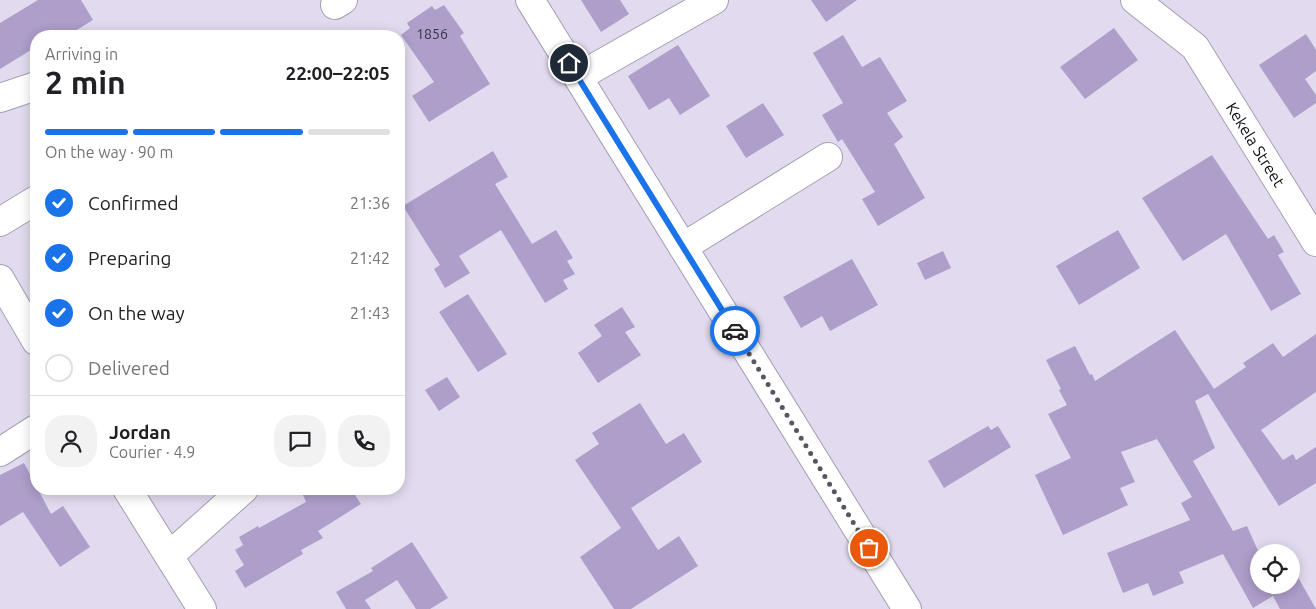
<!DOCTYPE html>
<html lang="en">
<head>
<meta charset="utf-8">
<style>
	body { margin:0; font-family:Ubuntu,sans-serif; background:#f2f2f2; color:#202124; height:100vh; display:flex; flex-direction:column; font-size:19px; white-space:nowrap }
	* { box-sizing:border-box; margin:0 }
	p { font-size:16px; color:#757577 }
	.icon { flex:none; width:28px; height:28px; fill:none; stroke:currentColor; stroke-width:2; stroke-linecap:round; stroke-linejoin:round }
	.map { position:relative; flex:1; overflow:hidden }
	.sheet { position:absolute; left:30px; top:30px; width:375px; height:465px; display:flex; flex-direction:column; background:#fff; border-radius:20px; box-shadow:0 2px 12px #0003 }
	.sheet>* { flex:none }
	.tools { position:absolute; left:1250px; top:544px; display:grid; gap:10px }
	.tools a { display:grid; place-items:center; width:50px; height:50px; border-radius:50%; background:#fff; box-shadow:0 2px 12px #0003; font-size:25px }
	.pin { position:absolute; display:grid; place-items:center; width:42px; height:42px; color:#fff; margin:-21px; border:2px solid #fff; border-radius:50%; box-shadow:0 1px 5px #0007 }
	.courier { position:absolute; display:grid; place-items:center; width:50px; height:50px; margin:-25px; border:4px solid #1a73e8; border-radius:50%; background:#fff; color:#222; box-shadow:0 1px 6px #0007 }
	.head em { font-style:normal; font-weight:700 }
	.head div { display:flex; flex-direction:column-reverse }
	.head { display:flex; align-items:center; justify-content:space-between; height:85px; padding:0 15px }
	h1 { font-size:32px; font-weight:700; line-height:38px }
	.bar { display:grid; grid-template-columns:repeat(4,1fr); gap:8px 5px; align-content:center; height:60px; padding:0 15px }
	.bar i { height:6px; border-radius:4px; background:#e0e0e0 }
	.bar .on { background:#1a73e8 }
	.bar p { grid-column:span 4 }
	.line { display:flex; align-items:center; gap:12px; padding:0 15px; border-top:1px solid #e0e0e0 }
	.line div { flex:1 }
	.round { display:grid; place-items:center; flex:none; width:52px; height:52px; border-radius:20px; background:#f2f2f2 }
	ol { padding:0 15px; list-style:none }
	li { display:flex; align-items:center; gap:15px; height:55px }
	li p { margin-inline-start:auto }
	li .icon { padding:5px; border-radius:50%; background:#1a73e8; color:#fff; stroke-width:4 }
	li:last-child { color:#757577 }
	li i { width:28px; height:28px; border:2px solid #e0e0e0; border-radius:50% }
	.map>svg:first-child { display:block }
</style>
</head>
<body>
<div class="map">
<svg width="1316" height="609" viewBox="0 0 1316 609">
	<rect width="100%" height="100%" fill="#e2dbef"/>
	<path fill="#ad9eca" d="M 38,0 L 81,0 L 93,20 L 67,36 L 36,36 L 36,47 L 0,69 L 0,23 Z
		M 581,0 L 620,0 L 629,14 L 601,32 Z
		M 811,0 L 857,0 L 826,22 Z
		M 444,5 L 464,33 L 460,36 L 490,84 L 429,122 L 412,96 L 434,82 L 401,35 L 410,28 L 407,23 L 432,6 L 435,10 Z
		M 1114,28 L 1138,60 L 1085,99 L 1060,67 Z
		M 1306,34 L 1316,50 L 1316,71 L 1305,79 L 1316,95 L 1316,103 L 1294,118 L 1259,65 Z
		M 843,35 L 862,67 L 880,57 L 907,101 L 887,113 L 903,137 L 894,144 L 925,198 L 878,226 L 862,199 L 875,192 L 842,139 L 838,142 L 822,115 L 843,103 L 813,53 Z
		M 678,45 L 710,96 L 680,115 L 669,98 L 649,110 L 628,76 Z
		M 763,103 L 784,135 L 746,158 L 726,126 Z
		M 493,151 L 508,177 L 495,184 L 532,244 L 556,230 L 573,258 L 567,261 L 575,274 L 563,280 L 568,289 L 545,303 L 501,230 L 459,256 L 470,273 L 445,288 L 434,269 L 440,265 L 403,206 Z
		M 1212,155 L 1268,239 L 1274,235 L 1284,252 L 1278,255 L 1301,294 L 1271,311 L 1226,234 L 1183,261 L 1142,198 Z
		M 1118,230 L 1140,268 L 1079,305 L 1056,266 Z
		M 943,251 L 951,268 L 925,280 L 917,263 Z
		M 852,259 L 878,305 L 830,331 L 822,316 L 801,328 L 783,297 Z
		M 468,294 L 507,354 L 478,372 L 439,312 Z
		M 622,307 L 635,327 L 625,332 L 641,355 L 598,383 L 578,353 L 602,336 L 594,325 Z
		M 1175,330 L 1214,389 L 1246,367 L 1243,363 L 1273,343 L 1283,357 L 1316,334 L 1316,392 L 1261,430 L 1283,460 L 1293,454 L 1296,460 L 1316,447 L 1316,483 L 1279,506 L 1208,394 L 1195,401 L 1215,448 L 1193,461 L 1233,531 L 1247,526 L 1259,553 L 1259,585 L 1291,585 L 1291,565 L 1316,609 L 1280,609 L 1273,596 L 1253,608 L 1223,554 L 1179,572 L 1184,583 L 1153,596 L 1148,583 L 1123,593 L 1107,553 L 1190,520 L 1181,503 L 1192,497 L 1157,439 L 1121,452 L 1135,482 L 1120,488 L 1128,505 L 1063,535 L 1035,475 L 1071,458 L 1048,414 L 1067,405 L 1059,390 L 1061,389 L 1046,360 L 1075,346 L 1090,375 L 1092,374 L 1095,381 Z
		M 447,377 L 460,397 L 439,411 L 425,390 Z
		M 640,403 L 666,444 L 684,433 L 702,462 L 631,508 L 658,550 L 679,536 L 698,566 L 631,609 L 614,609 L 580,557 L 621,528 L 575,460 L 599,444 L 592,433 Z
		M 988,426 L 991,430 L 998,426 L 1011,447 L 944,488 L 928,461 Z
		M 24,463 L 51,514 L 63,506 L 90,547 L 60,567 L 23,512 L 0,526 L 0,475 Z
		M 315,489 L 351,489 L 361,504 L 318,531 L 323,538 L 301,550 L 303,554 L 245,588 L 235,571 L 244,565 L 235,550 L 243,545 L 239,537 L 258,526 L 259,528 L 306,502 L 303,495 Z
		M 412,542 L 448,598 L 430,609 L 416,609 L 397,580 L 365,600 L 371,609 L 346,609 L 336,592 L 373,571 L 371,568 Z"/>
	<g fill="none" stroke-linecap="round" stroke-linejoin="round">
		<defs>
			<g id="minor">
				<path d="M 530,0 L 907,609"/>
				<path id="s1" d="M 1135,0 L 1195,47 L 1316,242"/>
				<path d="M 335,5 L 343,0"/>
				<path d="M 578,77 L 714,0"/>
				<path d="M 0,98 L 36,86"/>
				<path d="M 0,222 L 36,200"/>
				<path d="M 683,247 L 828,157"/>
				<path d="M 0,279 L 36,341"/>
				<path d="M 0,452 L 36,429"/>
				<path d="M 127,489 L 202,609"/>
				<path d="M 169,556 L 244,489"/>
			</g>
		</defs>
		<use href="#minor" stroke="#a49eb1" stroke-width="30"/>
		<use href="#minor" stroke="#fff" stroke-width="28"/>
	</g>
	<g fill="none" stroke-linecap="round" stroke-linejoin="round">
		<path stroke="#5a5661" stroke-width="5" stroke-dasharray="0 9" d="M 735,331 L 869,548"/>
		<path stroke="#1a73e8" stroke-width="6" d="M 569,63 L 735,331"/>
	</g>
	<g text-anchor="middle" stroke-width="4.5" stroke-linejoin="round" paint-order="stroke">
		<g font-size="14" fill="#373242">
			<text x="432" y="39">1856</text>
		</g>
		<g font-size="16" fill="#100e15" stroke="#fff">
			<text dy="6" stroke="none"><textPath href="#s1" startOffset="191">Kekela Street</textPath></text>
		</g>
	</g>
</svg>
<div class="tools">
<a><svg class="icon" aria-label="locate" viewBox="0 0 24 24"><circle cx="12" cy="12" r="6"/><path d="M12 2v4M12 18v4M2 12h4M18 12h4"/></svg></a>
</div>
<div class="pin" style="left:869px;top:548px;background:#ea580c"><svg class="icon" aria-label="bag" viewBox="0 0 24 24"><path d="M5 8h14l-1 12H6zM9 8a3 3 0 0 1 6 0"/></svg></div>
<div class="pin" style="left:569px;top:63px;background:#1f2937"><svg class="icon" aria-label="home" viewBox="0 0 24 24"><path d="M3 11l9-7 9 7M6 9v11h12V9"/></svg></div>
<div class="courier" style="left:735px;top:331px"><svg class="icon" aria-label="car" viewBox="0 0 24 24"><path d="M5 17H2v-5l4-1 3-4h7l3 4 3 1v5h-3M9 17h6M6 11h13"/><circle cx="7" cy="17" r="2"/><circle cx="17" cy="17" r="2"/></svg></div>
<section class="sheet">
<div class="head"><div><h1>2 min</h1><p>Arriving in</p></div><em>22:00–22:05</em></div>
<div class="bar"><i class="on"></i><i class="on"></i><i class="on"></i><i></i><p>On the way · 90 m</p></div>
<ol>
<li><svg class="icon" aria-label="check" viewBox="0 0 24 24"><path d="M5 12l5 5 9-10"/></svg>Confirmed<p>21:36</p></li>
<li><svg class="icon" aria-label="check" viewBox="0 0 24 24"><path d="M5 12l5 5 9-10"/></svg>Preparing<p>21:42</p></li>
<li><svg class="icon" aria-label="check" viewBox="0 0 24 24"><path d="M5 12l5 5 9-10"/></svg>On the way<p>21:43</p></li>
<li><i></i>Delivered</li>
</ol>
<div class="line" style="height:90px"><a class="round"><svg class="icon" aria-label="person" viewBox="0 0 24 24"><circle cx="12" cy="8" r="4"/><path d="M4 21q1-7 8-7t8 7"/></svg></a><div><b>Jordan</b><p>Courier · 4.9</p></div><a class="round"><svg class="icon" aria-label="chat" viewBox="0 0 24 24"><path d="M4 5h16v11H9l-5 4z"/></svg></a><a class="round"><svg class="icon" aria-label="phone" viewBox="0 0 24 24"><path d="M5 4h4l2 5-3 2q2 4 5 5l2-3 5 2v4C11 20 4 13 5 4z"/></svg></a></div>
</section>
</div>
</body>
</html>
